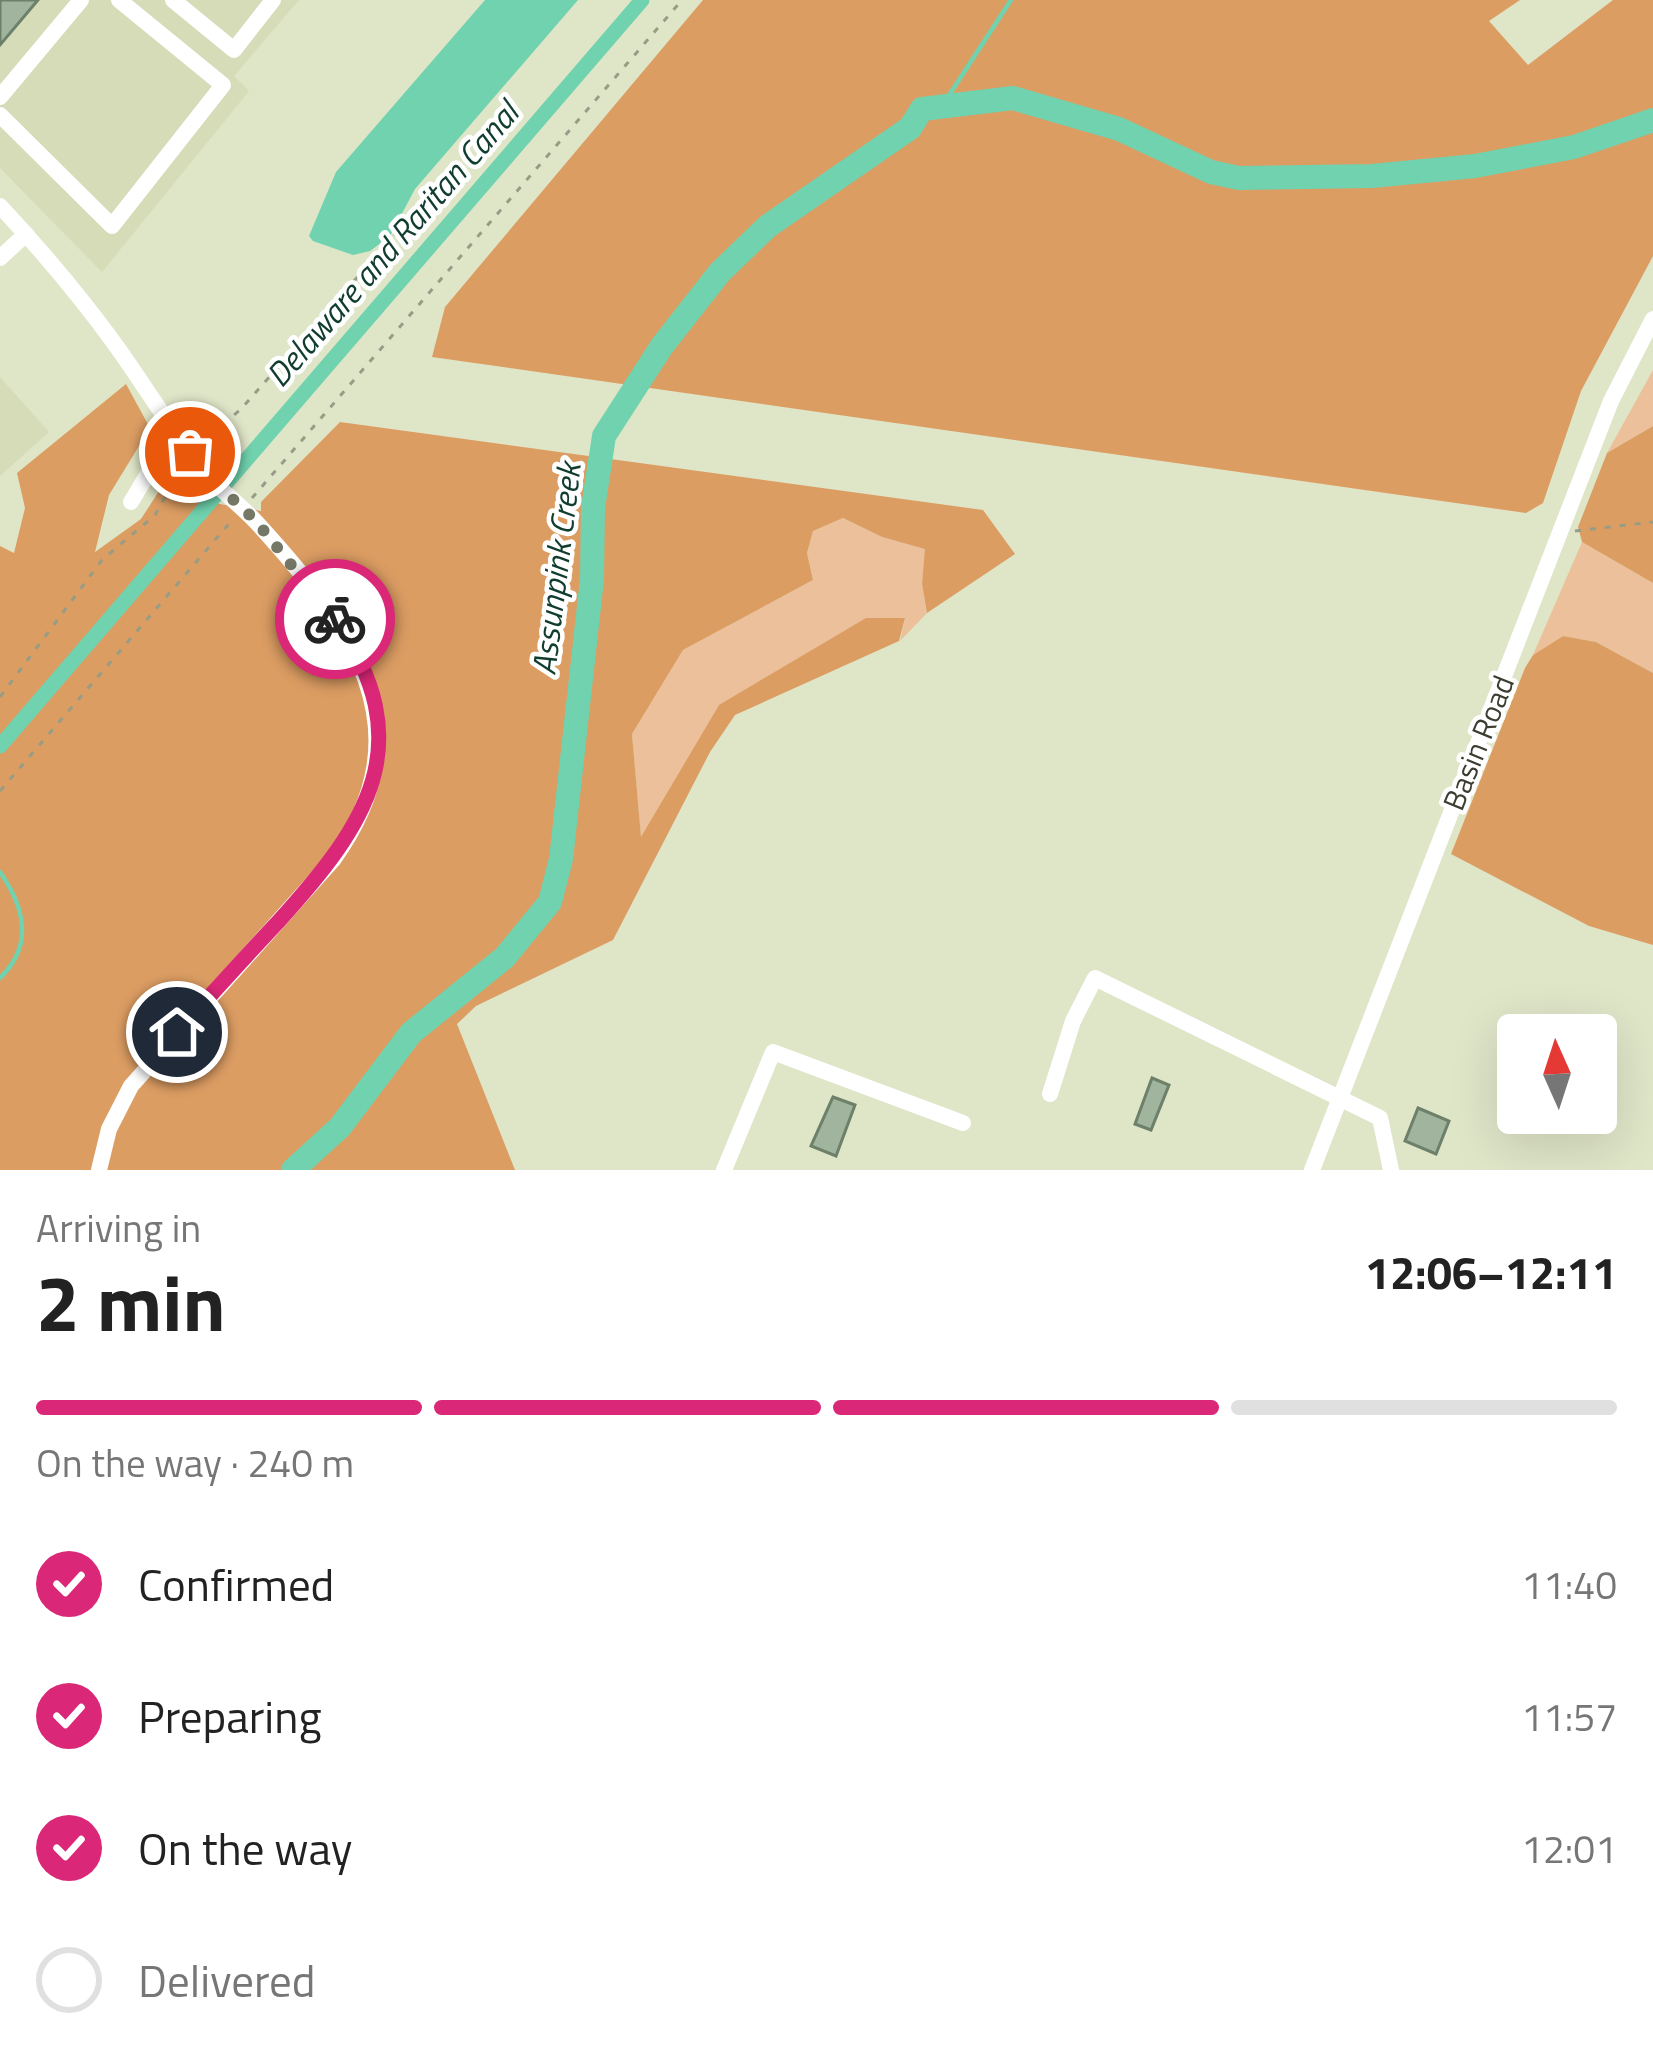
<!DOCTYPE html>
<html lang="en">
<head>
<meta charset="utf-8">
<style>
	body { margin:0; font-family:"Titillium Web",sans-serif; background:#f6f6f6; color:#222; height:100vh; display:flex; flex-direction:column; font-size:45px; white-space:nowrap }
	* { box-sizing:border-box; margin:0 }
	p { font-size:39px; color:#767676 }
	.icon { flex:none; width:66px; height:66px; fill:none; stroke:currentColor; stroke-width:2; stroke-linecap:round; stroke-linejoin:round }
	.map { position:relative; height:1170px; overflow:hidden }
	.panel { display:flex; flex-direction:column; background:#fff; flex:1 }
	.panel>* { flex:none }
	.needle { width:78px; rotate:357deg }
	.controls { position:absolute; left:1497px; top:1014px; display:grid; gap:24px }
	.controls a { display:grid; place-items:center; width:120px; height:120px; border-radius:12px; background:#fff; box-shadow:0 12px 48px #0002; font-size:60px }
	.pin { position:absolute; display:grid; place-items:center; width:102px; height:102px; color:#fff; margin:-51px; border:6px solid #fff; border-radius:50%; box-shadow:0 3px 12px #0007 }
	.courier { position:absolute; display:grid; place-items:center; width:120px; height:120px; margin:-60px; border:9px solid #db2777; border-radius:50%; background:#fff; color:#222; box-shadow:0 3px 15px #0007 }
	.summary em { font-style:normal; font-weight:700 }
	.summary div { display:flex; flex-direction:column-reverse }
	.summary { display:flex; align-items:center; justify-content:space-between; height:204px; padding:0 36px }
	h1 { font-size:78px; font-weight:700; line-height:90px }
	.bar { display:grid; grid-template-columns:repeat(4,1fr); gap:18px 12px; align-content:center; height:144px; padding:0 36px }
	.bar i { height:15px; border-radius:9px; background:#e0e0e0 }
	.bar .selected { background:#db2777 }
	.bar p { grid-column:span 4 }
	ol { padding:0 36px; list-style:none }
	li { display:flex; align-items:center; gap:36px; height:132px }
	li p { margin-inline-start:auto }
	li .icon { padding:12px; border-radius:50%; background:#db2777; color:#fff; stroke-width:4 }
	li:last-child { color:#767676 }
	li i { width:66px; height:66px; border:6px solid #e0e0e0; border-radius:50% }
	.map>svg:first-child { display:block }
</style>
</head>
<body>
<div class="map">
<svg width="1653" height="1170" viewBox="0 0 1653 1170">
	<rect width="100%" height="100%" fill="#dfe5c7"/>
	<path fill="#d5dcb7" d="M 0,0 L 299,0 L 234,76 L 249,91 L 102,272 L 0,168 Z
		M 0,377 L 49,432 L 0,476 Z"/>
	<path fill="#ebc09a" d="M 1653,370 L 1653,426 L 1607,453 Z
		M 843,518 L 882,537 L 926,549 L 922,584 L 927,613 L 900,641 L 905,618 L 719,705 L 641,839 L 632,734 L 683,650 L 813,580 L 807,553 L 813,531 Z
		M 1582,542 L 1653,583 L 1653,673 L 1596,642 L 1563,636 L 1533,655 Z"/>
	<path fill="#dc9d63" d="M 703,0 L 1520,0 L 1489,21 L 1528,65 L 1613,0 L 1653,0 L 1653,256 L 1581,391 L 1543,503 L 1526,513 L 432,357 L 445,307 Z
		M 126,384 L 150,428 L 109,495 L 95,552 L 141,519 L 170,474 L 184,498 L 261,511 L 261,502 L 340,422 L 983,510 L 1015,554 L 927,613 L 922,584 L 925,549 L 882,537 L 843,518 L 813,531 L 807,553 L 813,580 L 683,650 L 632,734 L 641,837 L 719,705 L 866,618 L 905,618 L 899,641 L 735,715 L 710,752 L 613,940 L 476,1006 L 457,1024 L 515,1170 L 0,1170 L 0,546 L 14,553 L 25,508 L 17,473 Z
		M 1653,426 L 1653,583 L 1582,542 L 1578,527 L 1607,453 Z
		M 1563,636 L 1596,642 L 1653,673 L 1653,945 L 1589,926 L 1451,854 L 1525,668 L 1533,655 Z"/>
	<path fill="#70d2af" d="M 485,0 L 578,0 L 415,189 L 390,236 L 370,251 L 353,255 L 313,241 L 309,236 L 336,172 Z"/>
	<g fill="none" stroke-linecap="round" stroke-linejoin="round">
		<path stroke="#70d2af" stroke-width="4.5" d="M 942,106 L 1011,0
			M 0,872 C 25,908 34,945 0,978"/>
		<path stroke="#70d2af" stroke-width="15" d="M 0,746 L 642,0"/>
		<path stroke="#70d2af" stroke-width="24" d="M 293,1170 L 340,1127 L 411,1033 L 505,957 L 550,902 L 561,859 L 592,579 L 593,508 L 604,436 L 662,346 L 720,272 L 768,226 L 910,128 L 922,109 L 1013,98 L 1119,129 L 1211,172 L 1239,178 L 1372,176 L 1475,166 L 1574,147 L 1653,120"/>
	</g>
	<path fill="#a0b49e" stroke="#6d806a" stroke-width="3" d="M 0,0 L 38,0 L 0,45 Z
		M 1152,1078 L 1169,1085 L 1151,1130 L 1135,1124 Z
		M 833,1097 L 855,1105 L 836,1156 L 811,1146 Z
		M 1418,1108 L 1449,1121 L 1436,1154 L 1405,1141 Z"/>
	<g fill="none" stroke-linecap="round" stroke-linejoin="round">
		<path stroke="#979c86" stroke-width="3" stroke-dasharray="6 9" stroke-linecap="butt" d="M 200,444 L 241,409 L 445,178
			M 252,498 L 682,0
			M 1575,531 L 1653,522
			M 0,697 L 102,560 L 155,515 L 183,465
			M 0,791 L 233,519"/>
		<path stroke="#fff" stroke-width="16" d="M 173,0 L 234,50 L 273,0
			M 0,97 L 81,0
			M 0,115 L 112,226 L 223,85 L 119,0
			M 0,206 C 42,251 81,297 117,347 C 147,389 173,433 206,473 C 221,492 242,506 258,524 C 351,626 428,729 333,860 L 131,1086 L 109,1129 L 99,1170
			M 0,258 L 26,234
			M 131,502 L 174,430
			M 1050,1094 L 1073,1021 L 1095,978 L 1380,1118 L 1391,1170
			M 724,1170 L 773,1052 L 963,1123
			M 1312,1170 L 1611,401 L 1653,319"/>
	</g>
	<g fill="none" stroke-linecap="round" stroke-linejoin="round">
		<path stroke="#757866" stroke-width="12" stroke-dasharray="0 21.6" d="M 190,452 L 206,474 L 255,520 L 335,619"/>
		<path stroke="#db2777" stroke-width="15" d="M 177,1032 C 211,995 244,958 278,922 C 367,824 422,744 335,619"/>
	</g>
	<g text-anchor="middle" stroke-width="9" stroke-linejoin="round" paint-order="stroke">
		<g font-size="30" fill="#3c3e32" stroke="#fff">
			<text transform="translate(1479 743) rotate(-68)" y="10">Basin Road</text>
		</g>
		<g font-size="33" font-style="italic" fill="#103d2f" stroke="#fff">
			<text transform="translate(392 244) rotate(-49)" y="12">Delaware and Raritan Canal</text>
			<text transform="translate(556 569) rotate(-83)" y="12">Assunpink Creek</text>
		</g>
	</g>
</svg>
<div class="controls">
<a><svg class="needle" viewBox="-14 -14 28 28"><path d="M0-13l5 13h-10z" fill="#e53935"/><path d="M0 13l5-13h-10z" fill="#767676"/></svg></a>
</div>
<div class="pin" style="left:190px;top:452px;background:#ea580c"><svg class="icon" aria-label="bag" viewBox="0 0 24 24"><path d="M5 8h14l-1 12H6zM9 8a3 3 0 0 1 6 0"/></svg></div>
<div class="pin" style="left:177px;top:1032px;background:#1f2937"><svg class="icon" aria-label="home" viewBox="0 0 24 24"><path d="M3 11l9-7 9 7M6 9v11h12V9"/></svg></div>
<div class="courier" style="left:335px;top:619px"><svg class="icon" aria-label="bike" viewBox="0 0 24 24"><circle cx="6" cy="16" r="4"/><circle cx="18" cy="16" r="4"/><path d="M6 16l4-8h5l3 8M10 8l3 8H6M13 5h3"/></svg></div>
</div>
<section class="panel">
<div class="summary"><div><h1>2 min</h1><p>Arriving in</p></div><em>12:06–12:11</em></div>
<div class="bar"><i class="selected"></i><i class="selected"></i><i class="selected"></i><i></i><p>On the way · 240 m</p></div>
<ol>
<li><svg class="icon" aria-label="check" viewBox="0 0 24 24"><path d="M5 12l5 5 9-10"/></svg>Confirmed<p>11:40</p></li>
<li><svg class="icon" aria-label="check" viewBox="0 0 24 24"><path d="M5 12l5 5 9-10"/></svg>Preparing<p>11:57</p></li>
<li><svg class="icon" aria-label="check" viewBox="0 0 24 24"><path d="M5 12l5 5 9-10"/></svg>On the way<p>12:01</p></li>
<li><i></i>Delivered</li>
</ol>
</section>
</body>
</html>
